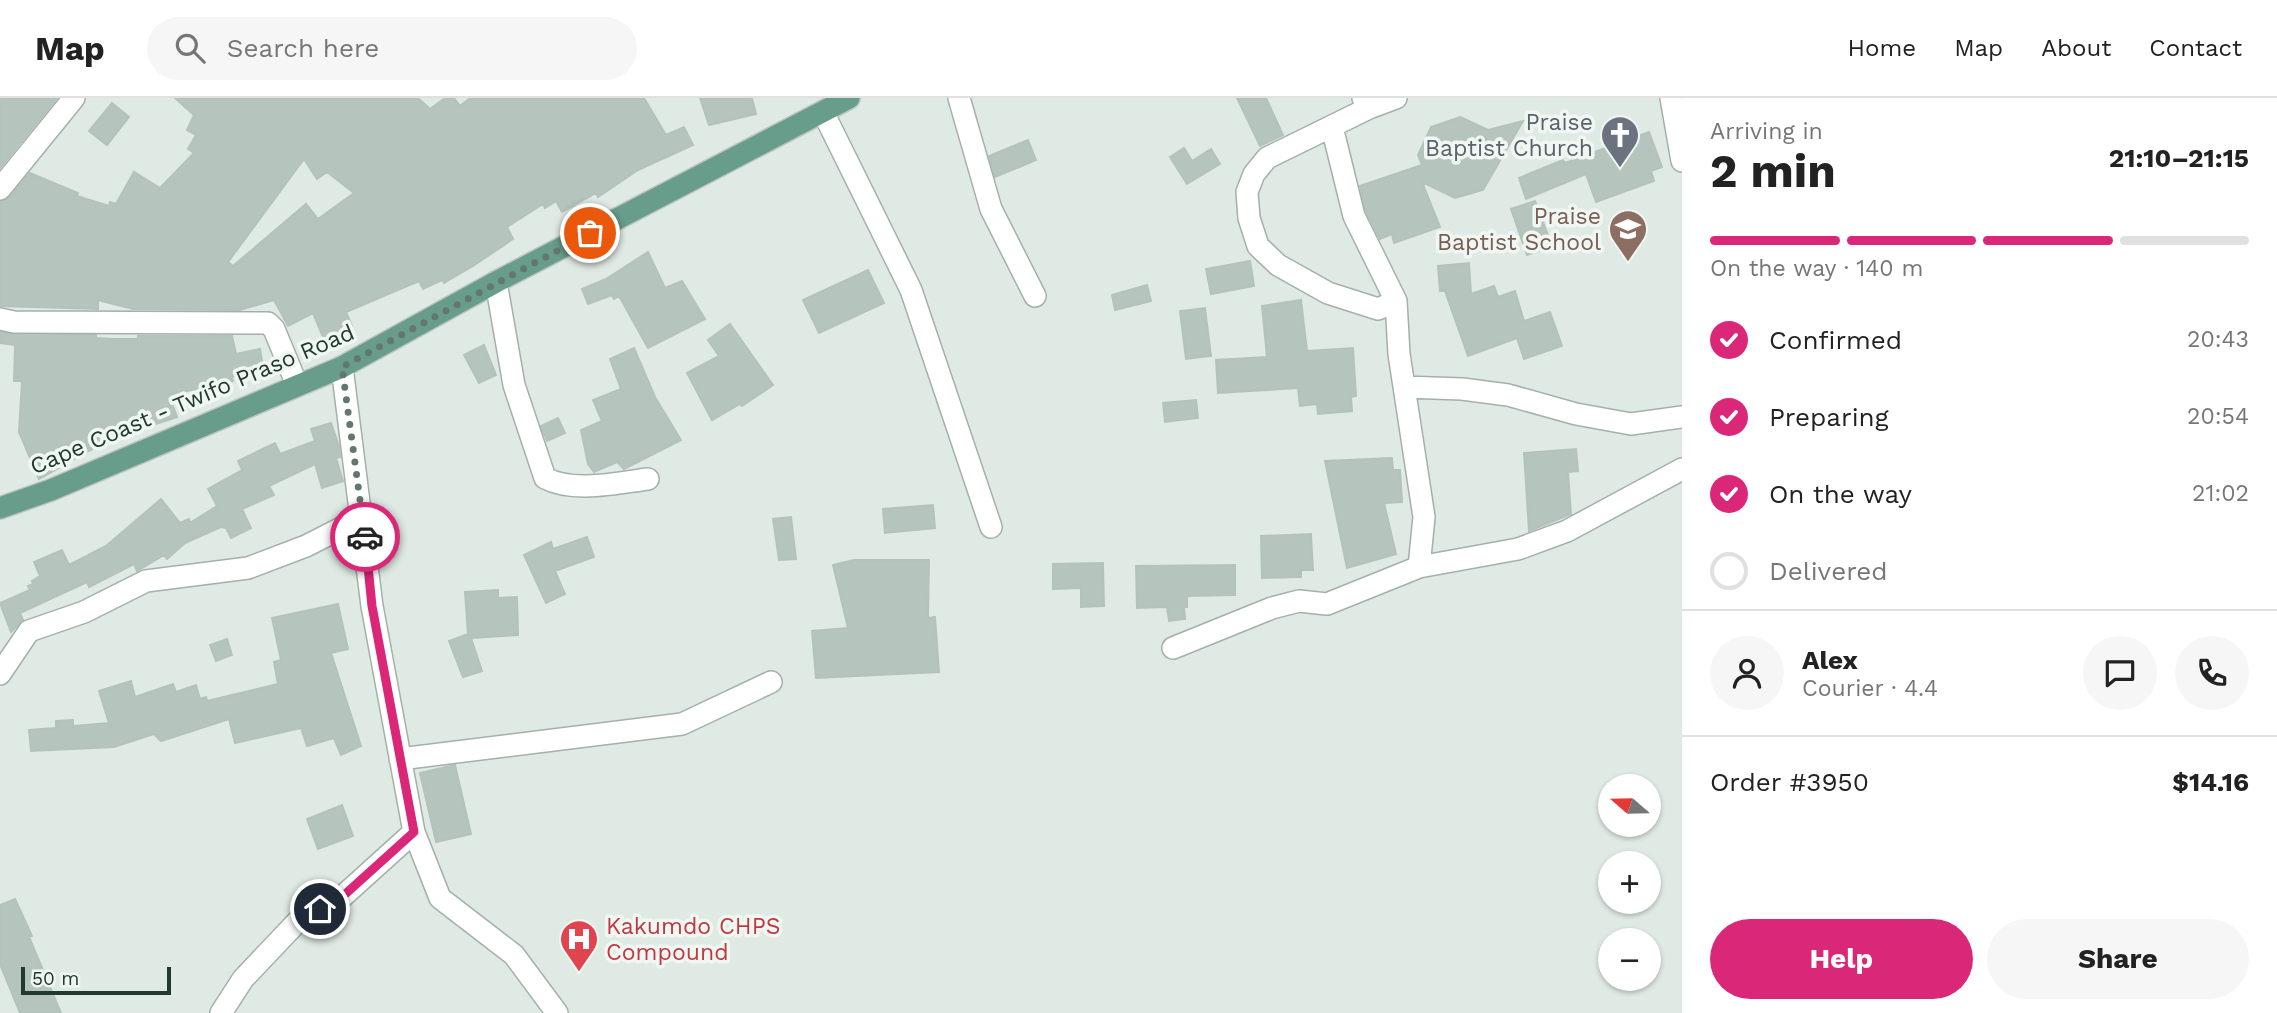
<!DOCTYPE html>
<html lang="en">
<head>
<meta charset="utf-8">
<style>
	body { margin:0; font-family:"Work Sans",sans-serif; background:#f6f6f6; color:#222; height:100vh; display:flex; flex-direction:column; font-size:26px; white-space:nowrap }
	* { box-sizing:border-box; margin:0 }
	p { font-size:23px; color:#767676 }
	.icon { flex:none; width:38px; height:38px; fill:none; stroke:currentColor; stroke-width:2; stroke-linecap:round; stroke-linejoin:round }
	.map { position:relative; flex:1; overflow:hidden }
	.panel { display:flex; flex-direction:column; background:#fff; width:595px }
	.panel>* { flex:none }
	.needle { width:46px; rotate:290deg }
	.buttons { position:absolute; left:1598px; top:676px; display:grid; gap:14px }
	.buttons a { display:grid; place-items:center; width:63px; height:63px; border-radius:50%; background:#fff; box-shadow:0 2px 5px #0004; font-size:35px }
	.scale { position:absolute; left:21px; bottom:18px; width:150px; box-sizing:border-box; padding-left:7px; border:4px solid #223930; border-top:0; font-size:19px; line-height:24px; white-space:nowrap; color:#223930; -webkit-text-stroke:5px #f0f7f2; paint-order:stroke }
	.pin { position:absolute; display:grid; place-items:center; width:60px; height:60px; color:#fff; margin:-30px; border:4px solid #fff; border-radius:50%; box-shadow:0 2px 7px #0007 }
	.courier { position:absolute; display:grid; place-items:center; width:70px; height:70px; margin:-35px; border:5px solid #db2777; border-radius:50%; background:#fff; color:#222; box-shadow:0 2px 9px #0007 }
	.headline em { font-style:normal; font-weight:700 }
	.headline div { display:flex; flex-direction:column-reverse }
	.headline { display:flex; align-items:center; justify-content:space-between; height:119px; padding:0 28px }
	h1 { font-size:46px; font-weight:700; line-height:52px }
	.bar { display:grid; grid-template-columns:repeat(4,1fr); gap:10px 7px; align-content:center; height:84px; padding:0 28px }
	.bar i { height:9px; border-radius:5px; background:#e0e0e0 }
	.bar .current { background:#db2777 }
	.bar p { grid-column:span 4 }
	.line { display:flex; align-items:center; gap:18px; padding:0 28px; border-top:2px solid #e0e0e0 }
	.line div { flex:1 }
	.round { display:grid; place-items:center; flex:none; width:74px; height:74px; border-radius:37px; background:#f6f6f6 }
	ol { padding:0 28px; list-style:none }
	li { display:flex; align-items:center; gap:21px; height:77px }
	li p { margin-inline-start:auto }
	li .icon { padding:7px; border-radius:50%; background:#db2777; color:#fff; stroke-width:4 }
	li:last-child { color:#767676 }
	li i { width:38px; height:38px; border:4px solid #e0e0e0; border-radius:50% }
	.primary-button { display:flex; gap:14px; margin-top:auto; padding:14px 28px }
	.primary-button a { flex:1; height:80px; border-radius:42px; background:#db2777; color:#fff; font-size:28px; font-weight:700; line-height:80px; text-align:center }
	.primary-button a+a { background:#f6f6f6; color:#222 }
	header { display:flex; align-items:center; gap:42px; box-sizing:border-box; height:98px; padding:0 35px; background:#fff; border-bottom:2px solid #e0e0e0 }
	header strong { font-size:33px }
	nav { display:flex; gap:38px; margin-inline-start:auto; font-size:24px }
	.search { width:490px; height:63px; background:#f6f6f6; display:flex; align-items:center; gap:18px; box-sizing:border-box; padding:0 24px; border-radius:38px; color:#767676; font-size:26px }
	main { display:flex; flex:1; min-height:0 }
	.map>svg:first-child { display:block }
</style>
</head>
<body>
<header>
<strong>Map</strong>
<div class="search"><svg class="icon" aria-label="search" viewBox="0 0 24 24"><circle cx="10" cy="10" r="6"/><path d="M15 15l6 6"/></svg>Search here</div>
<nav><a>Home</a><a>Map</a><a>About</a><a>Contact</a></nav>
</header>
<main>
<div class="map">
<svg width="1682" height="915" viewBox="0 0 1682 915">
	<rect width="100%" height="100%" fill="#e0eae4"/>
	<path fill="#b5c4bd" stroke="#b3c3bb" stroke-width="2" fill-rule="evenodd" d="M 0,0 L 57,0 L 0,70 Z
		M 175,0 L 418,0 L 430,11 L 445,0 L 454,0 L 460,8 L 470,0 L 644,0 L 666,37 L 684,29 L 693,47 L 638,72 L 598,99 L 596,95 L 562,114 L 556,103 L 545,110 L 543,106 L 507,129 L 513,141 L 473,168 L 444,185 L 442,182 L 423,191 L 419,183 L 346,214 L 352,228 L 323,239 L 313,215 L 288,228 L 274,202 L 240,212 L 133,211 L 98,202 L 98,211 L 0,208 L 0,104 L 10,99 L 30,75 L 78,95 L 77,98 L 109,108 L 110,104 L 116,106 L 134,74 L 160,90 L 194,55 L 188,51 L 196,37 L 187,32 L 194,17 ZM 304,61 L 317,81 L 327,74 L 354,95 L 318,121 L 306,106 L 233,168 L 228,164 Z
		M 700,0 L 752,0 L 756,16 L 709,27 Z
		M 1237,0 L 1266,0 L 1283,37 L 1260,48 Z
		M 112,5 L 129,19 L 107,47 L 89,33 Z
		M 1460,19 L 1488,32 L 1523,23 L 1483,92 L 1455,100 L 1422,84 L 1440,129 L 1394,145 L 1392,136 L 1380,141 L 1366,113 L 1360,88 L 1422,67 L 1418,57 L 1431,29 Z
		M 1649,34 L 1662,69 L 1651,73 L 1654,83 L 1596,104 L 1586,76 L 1526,101 L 1519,80 L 1563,62 L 1565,65 Z
		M 1028,42 L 1036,62 L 995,79 L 989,58 Z
		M 1184,50 L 1192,63 L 1211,51 L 1220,66 L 1187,86 L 1170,59 Z
		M 1535,103 L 1552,148 L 1527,157 L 1511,111 Z
		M 648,154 L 665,190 L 682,183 L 705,221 L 648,250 L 619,198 L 614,201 L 612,197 L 588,206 L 582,191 L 606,181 Z
		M 1250,163 L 1254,188 L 1211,196 L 1206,171 Z
		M 1469,165 L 1471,196 L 1494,188 L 1498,199 L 1515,193 L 1524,223 L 1550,214 L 1562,248 L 1524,261 L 1517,240 L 1468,258 L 1445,193 L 1440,193 L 1438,168 Z
		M 868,172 L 884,205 L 819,235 L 803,202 Z
		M 1147,187 L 1151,203 L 1115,212 L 1112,197 Z
		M 1301,202 L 1307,253 L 1353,250 L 1356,298 L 1351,299 L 1352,313 L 1318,316 L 1317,306 L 1300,308 L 1298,290 L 1218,295 L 1216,262 L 1267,259 L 1262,208 Z
		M 1205,210 L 1211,258 L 1186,261 L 1180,213 Z
		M 730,226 L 773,287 L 742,308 L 740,306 L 712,322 L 687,275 L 719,258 L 708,242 Z
		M 0,234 L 96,237 L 96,240 L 112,241 L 138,241 L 138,238 L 232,238 L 236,256 L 260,251 L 263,269 L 232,279 L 233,283 L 169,297 L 177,319 L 90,347 L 92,351 L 39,381 L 19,334 L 22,283 L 14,283 L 15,247 L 0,245 Z
		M 484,247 L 496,277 L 479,285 L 464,257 Z
		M 634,250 L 655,299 L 681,342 L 624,371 L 617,364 L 594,374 L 588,366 L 581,332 L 602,323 L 593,302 L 621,291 L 610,261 Z
		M 1196,302 L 1198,320 L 1165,324 L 1163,305 Z
		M 558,320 L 565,335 L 547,343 L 541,328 Z
		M 331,325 L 339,348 L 340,359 L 336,360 L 343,383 L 322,390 L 315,366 L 269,388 L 274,397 L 242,411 L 251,430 L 231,440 L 226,430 L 221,429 L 185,445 L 167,461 L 164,457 L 137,473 L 134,466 L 89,489 L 87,484 L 20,515 L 23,522 L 11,534 L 0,505 L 30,492 L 28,488 L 33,486 L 32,483 L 40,478 L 34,464 L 62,452 L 69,467 L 106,448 L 161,401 L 180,425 L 189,421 L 190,425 L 217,408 L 208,391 L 242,372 L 238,363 L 275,345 L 280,356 L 315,343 L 311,331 Z
		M 1576,351 L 1578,373 L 1568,374 L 1571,416 L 1529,433 L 1524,355 Z
		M 1392,360 L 1393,372 L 1400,372 L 1402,404 L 1384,405 L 1396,456 L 1347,470 L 1325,363 Z
		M 933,407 L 935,430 L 885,435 L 883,411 Z
		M 791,419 L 796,461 L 779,462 L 773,421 Z
		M 1311,436 L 1313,472 L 1301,472 L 1301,479 L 1262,480 L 1261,438 Z
		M 587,439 L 594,459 L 555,473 L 565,496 L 546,505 L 524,457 L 551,444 L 553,451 Z
		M 854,462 L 929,462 L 928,520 L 935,519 L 939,574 L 816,580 L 812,533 L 848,530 L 833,467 Z
		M 1103,465 L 1104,508 L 1081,509 L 1081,490 L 1053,491 L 1053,466 Z
		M 1235,467 L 1235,497 L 1187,498 L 1187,509 L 1184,509 L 1185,521 L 1169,523 L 1167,509 L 1137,510 L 1136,468 Z
		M 498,492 L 498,500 L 517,499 L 518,537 L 471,540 L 482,573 L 463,579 L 449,543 L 468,536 L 465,494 Z
		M 338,506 L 348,551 L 331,555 L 361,648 L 341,657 L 334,640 L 307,648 L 301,630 L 235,645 L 229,621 L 161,643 L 154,636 L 114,649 L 31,653 L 29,632 L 56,630 L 56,623 L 73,622 L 73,628 L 109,625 L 99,593 L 131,583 L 135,599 L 173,586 L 176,594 L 196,587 L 200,601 L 206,599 L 207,603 L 278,586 L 274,564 L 281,562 L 272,520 Z
		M 227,541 L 232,557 L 216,563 L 210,547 Z
		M 455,667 L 471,736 L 436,744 L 420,675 Z
		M 342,707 L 353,738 L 318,751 L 307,721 Z
		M 15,801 L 32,838 L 29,839 L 61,915 L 20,915 L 0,866 L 0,807 Z"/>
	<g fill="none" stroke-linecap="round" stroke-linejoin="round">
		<defs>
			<path id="minor" d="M 959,0 L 991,111 L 1035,198
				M 1363,0 L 1369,10 L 1396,0
				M 1671,0 L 1682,63
				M 1369,10 L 1267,60 L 1254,76 L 1247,94 L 1249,120 L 1258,148 L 1278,167 L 1328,195 L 1378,211 L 1396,203
				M 823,14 L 911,192 L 991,429
				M 1332,29 L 1354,118 L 1396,203 L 1399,256 L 1424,419 L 1419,469
				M 0,91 L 74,0
				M 496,184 L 514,287 L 545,380 C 573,395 617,385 648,381
				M 0,221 L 14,224 L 268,225 L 274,231 L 297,287
				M 342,269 L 372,508 L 414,734 L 440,800 L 514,857 L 557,915
				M 1404,289 L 1462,291 L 1508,297 L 1576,316 L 1631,326 L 1682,319
				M 1173,550 L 1272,510 L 1299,503 L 1327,506 L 1419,469 L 1518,451 L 1567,433 L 1682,371
				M 0,576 L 29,533 L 84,514 L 146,483 L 248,470 L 306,448 L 363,419
				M 400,661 L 682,626 L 771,584
				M 221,915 L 243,881 L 297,824 L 342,799 L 414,734"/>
			<path id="major" d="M 0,410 L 51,392 L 342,269 L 496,184 L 849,0"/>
		</defs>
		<use href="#minor" stroke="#a3b1aa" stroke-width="24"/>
		<use href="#major" stroke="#bdc4c1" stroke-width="24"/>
		<use href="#minor" stroke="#fff" stroke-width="21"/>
		<use href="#major" stroke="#679d8a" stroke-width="21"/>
	</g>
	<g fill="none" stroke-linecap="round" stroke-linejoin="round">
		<path stroke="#64776f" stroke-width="7" stroke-dasharray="0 12.6" d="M 365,439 L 342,269 L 590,135"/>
		<path stroke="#db2777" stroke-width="9" d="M 320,811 L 342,799 L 414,734 L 372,508 L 365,439"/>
	</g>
	<defs>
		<symbol id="church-pin" viewBox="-11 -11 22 30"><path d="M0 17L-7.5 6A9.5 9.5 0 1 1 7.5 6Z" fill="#6b7280" stroke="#f0f7f2"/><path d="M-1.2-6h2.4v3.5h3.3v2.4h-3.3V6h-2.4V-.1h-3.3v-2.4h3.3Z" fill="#fff"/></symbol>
		<symbol id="school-pin" viewBox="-11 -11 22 30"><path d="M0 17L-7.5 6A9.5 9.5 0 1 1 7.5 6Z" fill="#8d6e63" stroke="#f0f7f2"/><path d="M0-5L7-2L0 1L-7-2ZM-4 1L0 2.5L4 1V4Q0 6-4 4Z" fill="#fff"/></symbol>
		<symbol id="hospital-pin" viewBox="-11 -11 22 30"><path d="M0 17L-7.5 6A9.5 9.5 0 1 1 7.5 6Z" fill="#e0444e" stroke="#f0f7f2"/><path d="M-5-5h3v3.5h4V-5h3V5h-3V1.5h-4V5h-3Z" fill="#fff"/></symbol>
	</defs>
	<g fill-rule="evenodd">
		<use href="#church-pin" x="1598" y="15" width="44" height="60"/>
		<use href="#school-pin" x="1606" y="109" width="44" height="60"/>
		<use href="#hospital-pin" x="557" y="819" width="44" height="60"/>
	</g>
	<g text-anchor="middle" stroke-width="7" stroke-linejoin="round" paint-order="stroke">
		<g font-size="23" fill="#5b616d" stroke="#f0f7f2" text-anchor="end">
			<text x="1593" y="32">Praise<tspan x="1593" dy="26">Baptist Church</tspan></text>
		</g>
		<g font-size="23" fill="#785e54" stroke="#f0f7f2" text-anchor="end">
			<text x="1601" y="126">Praise<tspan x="1601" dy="26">Baptist School</tspan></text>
		</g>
		<g font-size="23" fill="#223930" stroke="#f0f7f2">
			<text transform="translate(192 301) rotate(-23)" y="8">Cape Coast - Twifo Praso Road</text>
		</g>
		<g font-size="23" fill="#be3a42" stroke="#f0f7f2" text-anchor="start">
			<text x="606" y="836">Kakumdo CHPS<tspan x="606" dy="26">Compound</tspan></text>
		</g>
	</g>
</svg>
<div class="buttons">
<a><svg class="needle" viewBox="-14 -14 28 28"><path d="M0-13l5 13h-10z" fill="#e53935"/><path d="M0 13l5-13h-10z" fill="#767676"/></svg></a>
<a>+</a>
<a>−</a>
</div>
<div class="scale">50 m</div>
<div class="pin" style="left:590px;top:135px;background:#ea580c"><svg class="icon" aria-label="bag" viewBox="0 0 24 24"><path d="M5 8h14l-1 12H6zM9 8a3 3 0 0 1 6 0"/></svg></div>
<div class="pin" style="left:320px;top:811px;background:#1f2937"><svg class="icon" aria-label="home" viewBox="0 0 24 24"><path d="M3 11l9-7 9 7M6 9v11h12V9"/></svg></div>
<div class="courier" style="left:365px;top:439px"><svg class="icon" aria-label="car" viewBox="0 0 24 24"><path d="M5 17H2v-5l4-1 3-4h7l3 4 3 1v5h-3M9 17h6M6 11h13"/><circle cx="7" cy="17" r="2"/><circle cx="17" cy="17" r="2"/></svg></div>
</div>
<section class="panel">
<div class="headline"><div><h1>2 min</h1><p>Arriving in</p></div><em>21:10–21:15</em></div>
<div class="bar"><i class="current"></i><i class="current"></i><i class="current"></i><i></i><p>On the way · 140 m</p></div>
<ol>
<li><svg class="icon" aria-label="check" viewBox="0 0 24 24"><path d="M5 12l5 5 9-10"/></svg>Confirmed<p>20:43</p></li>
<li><svg class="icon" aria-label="check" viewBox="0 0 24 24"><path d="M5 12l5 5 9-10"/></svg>Preparing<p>20:54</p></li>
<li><svg class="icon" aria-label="check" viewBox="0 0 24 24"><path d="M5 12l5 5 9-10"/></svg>On the way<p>21:02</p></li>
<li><i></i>Delivered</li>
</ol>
<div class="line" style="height:126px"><a class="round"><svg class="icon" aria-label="person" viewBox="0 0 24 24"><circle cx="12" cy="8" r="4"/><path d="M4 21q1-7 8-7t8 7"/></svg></a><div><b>Alex</b><p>Courier · 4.4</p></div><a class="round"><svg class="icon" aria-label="chat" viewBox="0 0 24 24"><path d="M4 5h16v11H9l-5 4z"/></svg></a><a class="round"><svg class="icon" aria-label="phone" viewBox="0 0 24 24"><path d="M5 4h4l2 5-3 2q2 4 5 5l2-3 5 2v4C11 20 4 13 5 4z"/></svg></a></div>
<div class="line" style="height:91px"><div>Order #3950</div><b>$14.16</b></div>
<div class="primary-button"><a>Help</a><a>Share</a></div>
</section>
</main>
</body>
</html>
